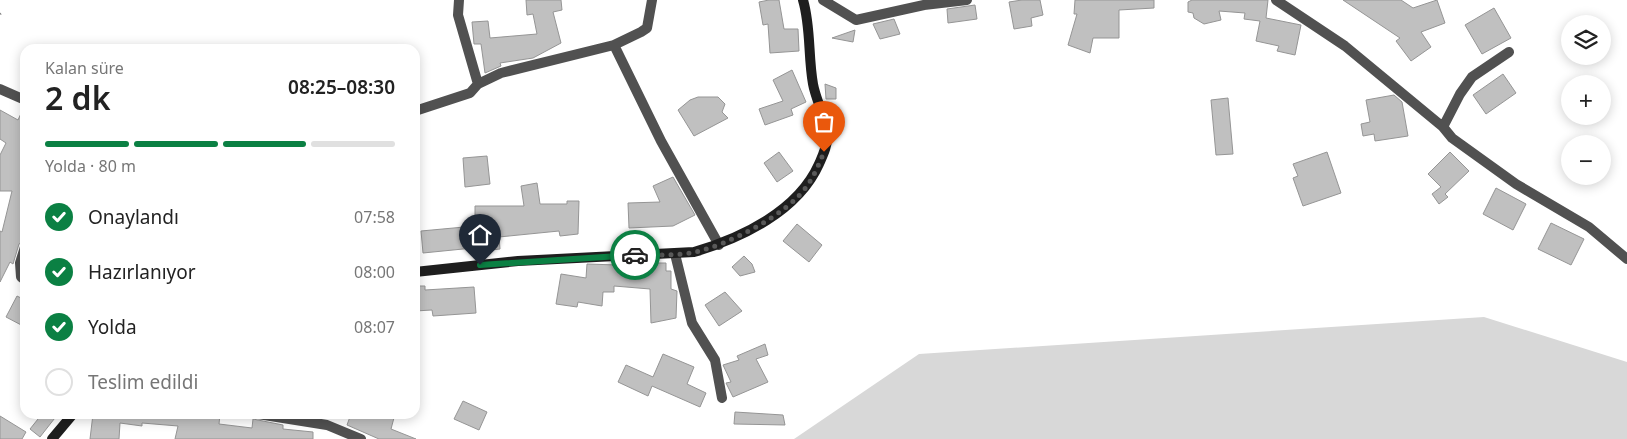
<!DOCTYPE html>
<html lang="tr">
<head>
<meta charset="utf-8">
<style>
	body { margin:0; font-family:"Noto Sans",sans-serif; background:#f2f2f2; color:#222; height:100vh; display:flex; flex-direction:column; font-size:19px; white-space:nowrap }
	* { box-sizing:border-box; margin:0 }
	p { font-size:16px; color:#767676 }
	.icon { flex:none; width:28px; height:28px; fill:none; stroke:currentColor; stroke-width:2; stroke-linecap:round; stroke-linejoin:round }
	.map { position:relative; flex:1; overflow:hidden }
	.details { position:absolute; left:20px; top:44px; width:400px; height:375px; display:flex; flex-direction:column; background:#fff; border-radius:15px; box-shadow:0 2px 12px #0003 }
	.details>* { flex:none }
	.buttons { position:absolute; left:1561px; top:15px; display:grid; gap:10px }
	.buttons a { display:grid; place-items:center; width:50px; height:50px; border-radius:50%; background:#fff; box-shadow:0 2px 12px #0003; font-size:25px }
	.pin { position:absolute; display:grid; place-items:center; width:42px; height:42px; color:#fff; margin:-51px -21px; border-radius:50% 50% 50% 0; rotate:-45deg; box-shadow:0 0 5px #0007 }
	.pin .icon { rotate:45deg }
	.courier { position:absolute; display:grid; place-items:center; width:50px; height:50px; margin:-25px; border:4px solid #0b8043; border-radius:50%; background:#fff; color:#222; box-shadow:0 1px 6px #0007 }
	.summary em { font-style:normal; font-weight:600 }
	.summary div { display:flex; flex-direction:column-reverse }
	.summary { display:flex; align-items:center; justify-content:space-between; height:85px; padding:0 25px }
	h1 { font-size:32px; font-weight:600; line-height:38px }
	.bar { display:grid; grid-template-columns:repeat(4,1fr); gap:8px 5px; align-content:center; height:60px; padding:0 25px }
	.bar i { height:6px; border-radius:4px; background:#e0e0e0 }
	.bar .active { background:#0b8043 }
	.bar p { grid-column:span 4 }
	ol { padding:0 25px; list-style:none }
	li { display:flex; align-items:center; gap:15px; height:55px }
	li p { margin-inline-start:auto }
	li .icon { padding:5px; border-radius:50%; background:#0b8043; color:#fff; stroke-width:4 }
	li:last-child { color:#767676 }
	li i { width:28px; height:28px; border:2px solid #e0e0e0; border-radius:50% }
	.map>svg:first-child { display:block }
</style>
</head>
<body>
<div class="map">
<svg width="1627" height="439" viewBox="0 0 1627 439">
	<rect width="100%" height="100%" fill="#fff"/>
	<path fill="#d8d8d8" d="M 1484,317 L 1627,362 L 1627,439 L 794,439 L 919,354 Z"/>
	<path fill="#c0c0c0" stroke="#959595" d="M 526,0 L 561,0 L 562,10 L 553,12 L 561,43 L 533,58 L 500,63 L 501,66 L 485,73 L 481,44 L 474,44 L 472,22 L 488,21 L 490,38 L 537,34 L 533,14 L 527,15 Z
		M 769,0 L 779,0 L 784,29 L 798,29 L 799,51 L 770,53 L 768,24 L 763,25 L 759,2 Z
		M 1022,0 L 1040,0 L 1043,15 L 1031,18 L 1032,26 L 1014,29 L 1009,2 Z
		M 1075,0 L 1154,0 L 1154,8 L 1119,10 L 1119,38 L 1093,38 L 1090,53 L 1068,45 L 1077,14 L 1074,14 Z
		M 1192,0 L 1268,0 L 1266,18 L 1301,25 L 1295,55 L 1277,51 L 1279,46 L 1256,41 L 1260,21 L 1244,19 L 1245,13 L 1219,11 L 1221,20 L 1204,24 L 1194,18 L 1193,13 L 1188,12 L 1188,2 Z
		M 1343,0 L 1401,0 L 1413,8 L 1437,0 L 1445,23 L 1421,32 L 1431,47 L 1411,61 L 1396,41 L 1400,38 Z
		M 975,5 L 977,19 L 948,23 L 947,9 Z
		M 1494,8 L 1511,38 L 1482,54 L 1465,25 Z
		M 894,19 L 900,34 L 880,39 L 873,24 Z
		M 855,30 L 853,42 L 832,38 Z
		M 792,70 L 806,102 L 791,109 L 793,115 L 765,125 L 759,109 L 783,101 L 773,80 Z
		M 1503,74 L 1516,93 L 1486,114 L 1473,95 Z
		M 825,84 L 836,88 L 836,99 L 826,99 Z
		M 1394,95 L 1402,102 L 1408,136 L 1375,141 L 1374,134 L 1363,136 L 1361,124 L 1370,122 L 1366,100 Z
		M 698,97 L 718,97 L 725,104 L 722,112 L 728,118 L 694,136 L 678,110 L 690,100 Z
		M 1228,98 L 1233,154 L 1216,155 L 1211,100 Z
		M 24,107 L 25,240 L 19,244 L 13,264 L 10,262 L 0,282 L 0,231 L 2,232 L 12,191 L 0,191 L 0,155 L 6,143 L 0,139 L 0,110 L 18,120 Z
		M 779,152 L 793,171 L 777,182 L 764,163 Z
		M 1327,152 L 1341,193 L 1303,206 L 1293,178 L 1298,176 L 1293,164 Z
		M 1450,152 L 1469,171 L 1445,194 L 1448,197 L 1439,204 L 1432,194 L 1441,187 L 1428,174 Z
		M 487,156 L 490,184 L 465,187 L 463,158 Z
		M 673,177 L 695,215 L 673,226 L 629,228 L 628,203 L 660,202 L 653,186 Z
		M 537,183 L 540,204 L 567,204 L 567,201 L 579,201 L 578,234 L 560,236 L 559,231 L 499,237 L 500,249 L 473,252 L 473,248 L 423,253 L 421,231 L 475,226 L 475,206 L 524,206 L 521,186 Z
		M 1496,188 L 1526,204 L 1513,230 L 1483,214 Z
		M 1551,223 L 1584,239 L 1571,265 L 1538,249 Z
		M 797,224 L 822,245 L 809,262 L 783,241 Z
		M 744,256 L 752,264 L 755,272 L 740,276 L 732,267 Z
		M 648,263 L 666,263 L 666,271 L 671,271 L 671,289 L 677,291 L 676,318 L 651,323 L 650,289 L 614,286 L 614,292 L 603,292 L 602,306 L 578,302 L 577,307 L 556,304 L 561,274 L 586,278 L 587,264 L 648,266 Z
		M 415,286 L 425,286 L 425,290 L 474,287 L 476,313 L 433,316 L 432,310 L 415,311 Z
		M 725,292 L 742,311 L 719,326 L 705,305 Z
		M 17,296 L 25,300 L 25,327 L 6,317 Z
		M 765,344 L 768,355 L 756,359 L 768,382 L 733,397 L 726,383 L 731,382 L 723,365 L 739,360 L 737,356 Z
		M 663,354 L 694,367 L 687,384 L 706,393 L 700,407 L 652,386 L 648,396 L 618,382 L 626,365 L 653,377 Z
		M 463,401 L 487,412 L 479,430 L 454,419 Z
		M 735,412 L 783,415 L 785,425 L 734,424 Z
		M 42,414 L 58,414 L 40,437 L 30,429 Z
		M 93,414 L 220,414 L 219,424 L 252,428 L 253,419 L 283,425 L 283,429 L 313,432 L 313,439 L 175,439 L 178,426 L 142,423 L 142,426 L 120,423 L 119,439 L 90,439 Z
		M 351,414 L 395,414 L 391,429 L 416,439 L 379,439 L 347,425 Z
		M 0,416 L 26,432 L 22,439 L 0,439 Z"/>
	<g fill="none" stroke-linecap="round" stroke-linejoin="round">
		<path stroke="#737373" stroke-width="2.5" stroke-dasharray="1 2.5" stroke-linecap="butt" d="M 0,14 L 2,12"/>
		<path stroke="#515151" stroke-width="10" d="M 459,0 L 458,15 L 478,84
			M 1276,0 L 1345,46 L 1443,127 L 1452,138 L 1516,184 L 1589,227 L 1627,259
			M 614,45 L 661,141 L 719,245
			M 0,89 L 25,100
			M 415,111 L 470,93 L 478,84 L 501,73 L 614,45 L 641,32 L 647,28 L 652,0
			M 1443,127 L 1460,94 L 1472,77 L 1509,52
			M 25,247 L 20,263 L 21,277 L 25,280
			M 675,254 L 692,323 L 715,360 L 722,398
			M 258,414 L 327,425 L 361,439"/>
		<path stroke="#515151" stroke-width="10" d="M 823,0 L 856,20 L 924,5 L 967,0"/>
		<path stroke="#1e1e1e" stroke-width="10" d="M 415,272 L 518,261 L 694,252 C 742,238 798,211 819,164 C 823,155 828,145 827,135 C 826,117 816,101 813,84 C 808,56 811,27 803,0
			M 52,439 L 73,414"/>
	</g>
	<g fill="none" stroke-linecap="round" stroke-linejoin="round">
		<path stroke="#595959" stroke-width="5" stroke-dasharray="0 9" d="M 635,255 C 655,255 676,256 696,252 C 729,244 787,215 807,186 C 814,176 819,164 824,152"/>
		<path stroke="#0b8043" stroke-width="6" d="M 480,265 L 635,255"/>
	</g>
</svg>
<div class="buttons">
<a><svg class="icon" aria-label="layers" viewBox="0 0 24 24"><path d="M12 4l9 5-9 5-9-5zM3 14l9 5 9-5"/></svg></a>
<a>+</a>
<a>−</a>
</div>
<div class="pin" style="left:824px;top:152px;background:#ea580c"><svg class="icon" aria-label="bag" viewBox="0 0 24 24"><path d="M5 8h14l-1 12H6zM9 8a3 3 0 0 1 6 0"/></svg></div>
<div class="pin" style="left:480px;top:265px;background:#1f2937"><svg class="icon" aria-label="home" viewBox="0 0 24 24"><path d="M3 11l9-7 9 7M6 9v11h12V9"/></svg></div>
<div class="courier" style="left:635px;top:255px"><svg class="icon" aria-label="car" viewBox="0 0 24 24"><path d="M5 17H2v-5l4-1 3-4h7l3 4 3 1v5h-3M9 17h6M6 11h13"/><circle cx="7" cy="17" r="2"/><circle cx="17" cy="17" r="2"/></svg></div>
<section class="details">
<div class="summary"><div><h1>2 dk</h1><p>Kalan süre</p></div><em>08:25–08:30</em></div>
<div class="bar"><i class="active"></i><i class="active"></i><i class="active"></i><i></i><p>Yolda · 80 m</p></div>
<ol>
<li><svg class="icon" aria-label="check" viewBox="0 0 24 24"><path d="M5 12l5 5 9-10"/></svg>Onaylandı<p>07:58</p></li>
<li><svg class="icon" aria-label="check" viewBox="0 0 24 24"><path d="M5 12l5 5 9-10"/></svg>Hazırlanıyor<p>08:00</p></li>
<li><svg class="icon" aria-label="check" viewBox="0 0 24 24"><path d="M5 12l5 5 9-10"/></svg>Yolda<p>08:07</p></li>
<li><i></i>Teslim edildi</li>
</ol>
</section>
</div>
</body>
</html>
